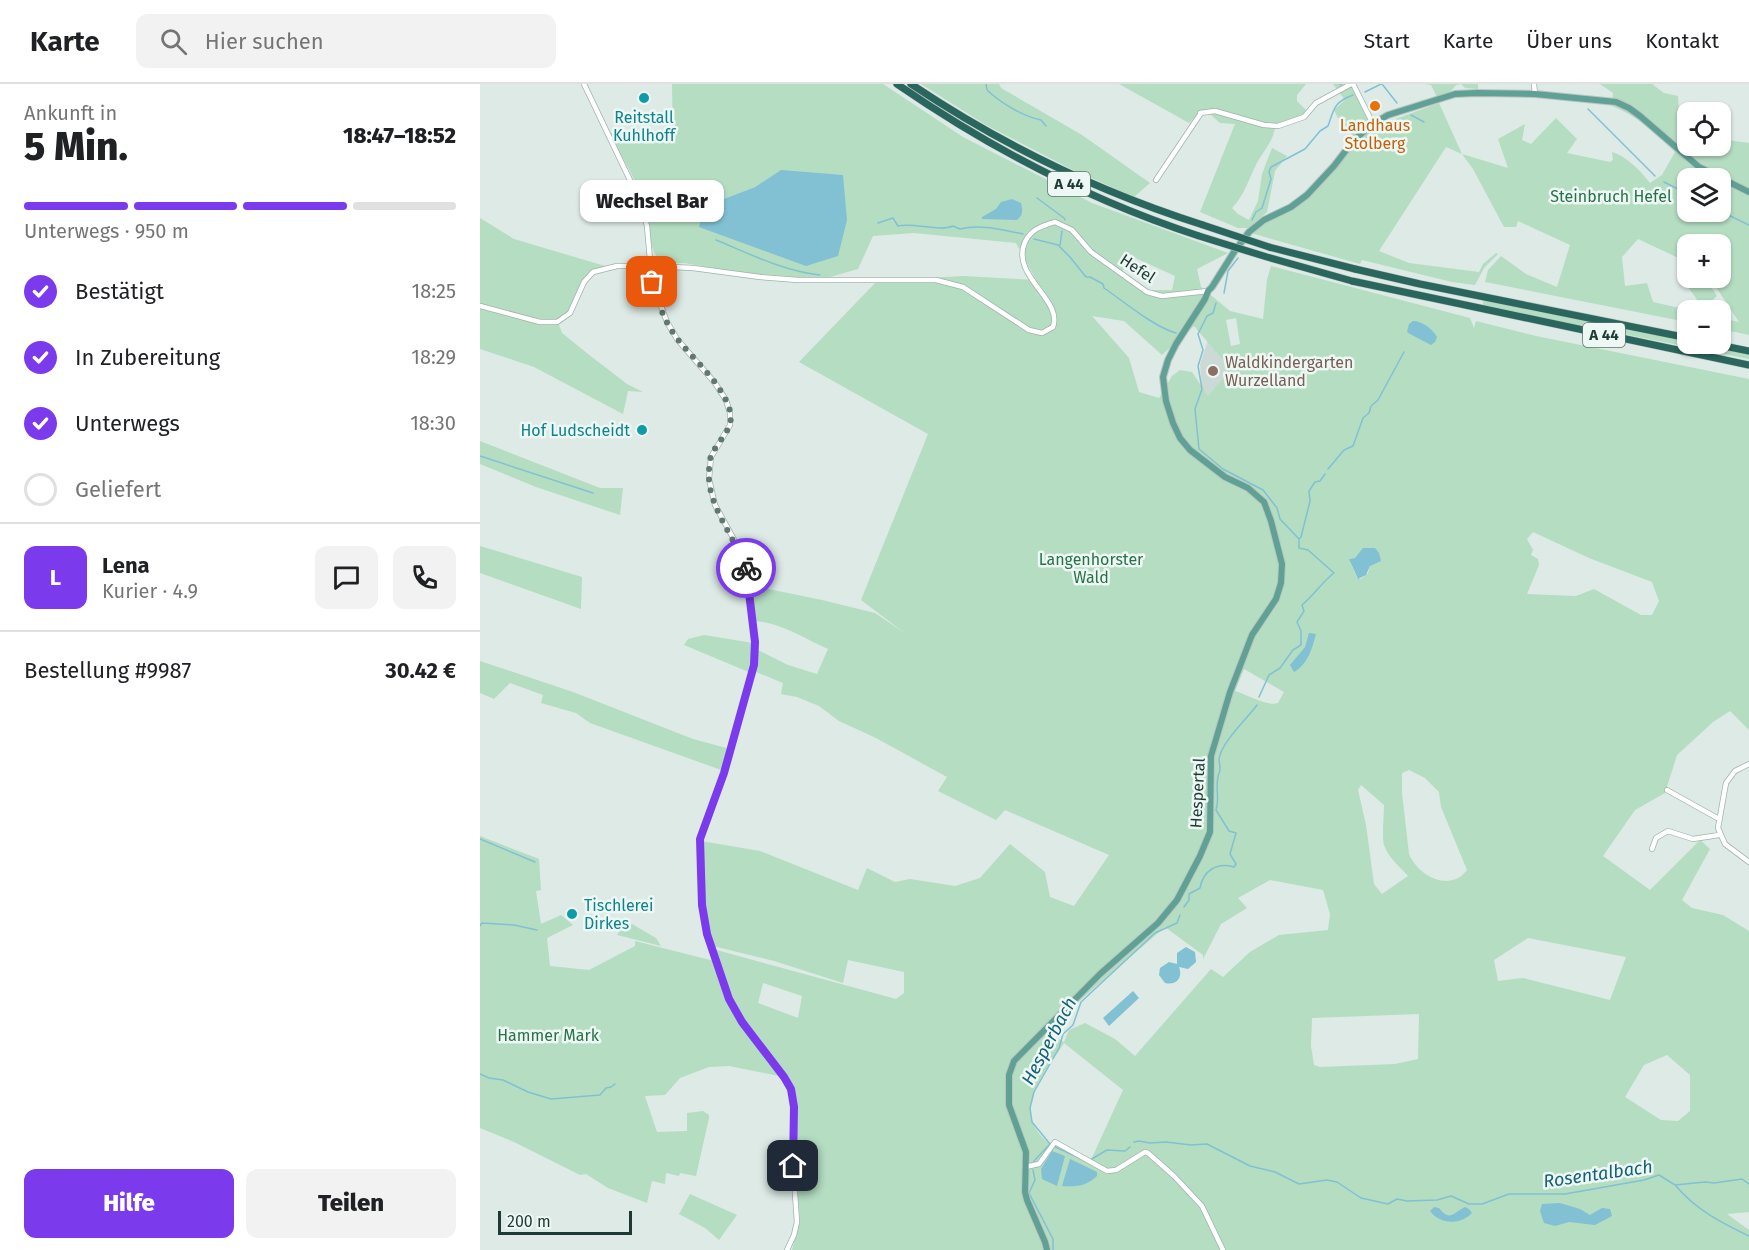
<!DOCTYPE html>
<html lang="de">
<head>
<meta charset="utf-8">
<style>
	body { margin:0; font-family:"Fira Sans",sans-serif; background:#f2f2f2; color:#202124; height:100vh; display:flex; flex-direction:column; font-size:22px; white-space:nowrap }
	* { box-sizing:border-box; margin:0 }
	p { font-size:20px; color:#757577 }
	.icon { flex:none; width:33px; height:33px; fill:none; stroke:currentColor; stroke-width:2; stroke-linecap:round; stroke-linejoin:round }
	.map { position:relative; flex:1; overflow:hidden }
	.panel { display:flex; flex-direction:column; background:#fff; width:480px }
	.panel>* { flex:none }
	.controls { position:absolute; left:1197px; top:18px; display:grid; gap:12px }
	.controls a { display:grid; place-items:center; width:54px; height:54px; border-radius:12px; background:#fff; box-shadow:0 2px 4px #0004; font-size:30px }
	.scale { position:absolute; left:18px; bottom:15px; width:134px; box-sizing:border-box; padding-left:6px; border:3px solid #1e3a34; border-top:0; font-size:16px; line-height:21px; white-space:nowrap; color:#1e3a34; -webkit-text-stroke:4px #edf7f3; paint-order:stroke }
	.pin { position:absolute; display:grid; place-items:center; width:51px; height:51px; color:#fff; margin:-26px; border-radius:12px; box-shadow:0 3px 9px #0006 }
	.courier { position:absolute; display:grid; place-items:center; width:60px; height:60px; margin:-30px; border:4px solid #7c3aed; border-radius:50%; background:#fff; color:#222; box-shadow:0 2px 8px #0007 }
	.bubble { position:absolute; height:42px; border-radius:12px; background:#fff; box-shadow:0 2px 4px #0004; font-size:20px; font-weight:800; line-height:42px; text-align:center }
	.headline em { font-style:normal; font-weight:800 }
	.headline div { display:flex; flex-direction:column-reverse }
	.headline { display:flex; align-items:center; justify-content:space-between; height:102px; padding:0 24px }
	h1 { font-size:39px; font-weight:800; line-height:45px }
	.bar { display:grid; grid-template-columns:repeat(4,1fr); gap:9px 6px; align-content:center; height:72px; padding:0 24px }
	.bar i { height:8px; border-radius:4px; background:#e0e0e0 }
	.bar .on { background:#7c3aed }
	.bar p { grid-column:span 4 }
	.line { display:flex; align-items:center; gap:15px; padding:0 24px; border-top:2px solid #e0e0e0 }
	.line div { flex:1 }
	.round { display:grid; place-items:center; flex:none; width:63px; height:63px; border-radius:12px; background:#f2f2f2 }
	ol { padding:0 24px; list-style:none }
	li { display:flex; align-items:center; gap:18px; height:66px }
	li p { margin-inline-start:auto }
	li .icon { padding:6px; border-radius:50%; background:#7c3aed; color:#fff; stroke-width:4 }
	li:last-child { color:#757577 }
	li i { width:33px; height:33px; border:3px solid #e0e0e0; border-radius:50% }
	.action { display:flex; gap:12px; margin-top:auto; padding:12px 24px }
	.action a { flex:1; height:69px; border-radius:12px; background:#7c3aed; color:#fff; font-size:24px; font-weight:800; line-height:69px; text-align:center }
	.action a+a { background:#f2f2f2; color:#202124 }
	header { display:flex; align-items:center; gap:36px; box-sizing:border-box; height:84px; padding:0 30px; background:#fff; border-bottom:2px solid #e0e0e0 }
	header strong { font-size:28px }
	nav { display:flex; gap:33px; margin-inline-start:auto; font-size:21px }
	.search { width:420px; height:54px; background:#f2f2f2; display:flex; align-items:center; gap:15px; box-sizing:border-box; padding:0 21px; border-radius:12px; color:#757577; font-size:22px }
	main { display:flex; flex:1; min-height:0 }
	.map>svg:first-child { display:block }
</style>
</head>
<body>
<header>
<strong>Karte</strong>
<div class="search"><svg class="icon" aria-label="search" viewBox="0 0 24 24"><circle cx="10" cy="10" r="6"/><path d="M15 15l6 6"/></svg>Hier suchen</div>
<nav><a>Start</a><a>Karte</a><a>Über uns</a><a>Kontakt</a></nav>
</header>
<main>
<section class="panel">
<div class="headline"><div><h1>5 Min.</h1><p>Ankunft in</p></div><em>18:47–18:52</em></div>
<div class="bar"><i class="on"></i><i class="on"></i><i class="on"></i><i></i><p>Unterwegs · 950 m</p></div>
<ol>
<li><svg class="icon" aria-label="check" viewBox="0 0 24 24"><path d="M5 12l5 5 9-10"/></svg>Bestätigt<p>18:25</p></li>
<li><svg class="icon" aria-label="check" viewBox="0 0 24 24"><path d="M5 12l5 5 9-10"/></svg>In Zubereitung<p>18:29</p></li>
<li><svg class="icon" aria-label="check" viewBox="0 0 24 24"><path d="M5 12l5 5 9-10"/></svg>Unterwegs<p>18:30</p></li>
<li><i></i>Geliefert</li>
</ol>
<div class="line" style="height:108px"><b class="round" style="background:#7c3aed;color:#fff">L</b><div><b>Lena</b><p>Kurier · 4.9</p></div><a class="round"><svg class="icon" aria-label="chat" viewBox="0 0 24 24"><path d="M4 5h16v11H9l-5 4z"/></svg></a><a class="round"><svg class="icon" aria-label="phone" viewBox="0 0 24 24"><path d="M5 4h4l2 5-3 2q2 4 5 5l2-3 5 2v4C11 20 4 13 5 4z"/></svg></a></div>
<div class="line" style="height:78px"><div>Bestellung #9987</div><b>30.42 €</b></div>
<div class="action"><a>Hilfe</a><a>Teilen</a></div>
</section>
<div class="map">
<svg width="1269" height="1166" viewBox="0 0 1269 1166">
	<rect width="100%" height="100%" fill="#ddeae5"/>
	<path fill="#cbdad4" d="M 728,256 L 744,277 L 745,293 L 728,312 L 722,303 L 720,281 Z"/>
	<path fill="#b4ddc2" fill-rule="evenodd" d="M 192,0 L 403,0 L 483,53 L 612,119 L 748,169 L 717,185 L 721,203 L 750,227 L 783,235 L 787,196 L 791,182 L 990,234 L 994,244 L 996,237 L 1056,252 L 1269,295 L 1269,646 L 1250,627 L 1233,638 L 1197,671 L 1185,709 L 1155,726 L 1123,772 L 1170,806 L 1220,756 L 1230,765 L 1202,816 L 1212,824 L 1243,831 L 1269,847 L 1269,1128 L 1247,1130 L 1269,1146 L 1269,1166 L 312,1166 L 320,1134 L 315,1077 L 317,1018 L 314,1005 L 308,993 L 274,953 L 251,916 L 233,865 L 416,915 L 424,909 L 424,888 L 368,876 L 363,899 L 294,877 L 233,862 C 222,829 220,792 221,757 L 280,767 L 378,806 L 387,784 L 415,798 L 430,795 L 475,802 L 500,794 L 530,760 L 565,788 L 570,813 L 594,822 L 629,771 L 525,726 L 516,736 L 458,707 L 467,693 L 396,654 L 359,637 L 339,622 L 317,613 L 301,610 L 303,599 L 274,587 L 276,565 L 308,581 L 337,590 L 348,565 C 325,555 299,538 274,537 L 273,502 L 342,516 L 395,529 L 426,550 L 381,516 L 448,350 L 319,278 L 397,197 L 483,192 L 556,196 L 536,159 L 434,149 L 393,152 L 378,185 L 343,195 L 264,189 L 204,179 L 182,179 C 170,169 170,150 168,135 C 163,105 143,76 129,49 L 193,54 ZM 301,86 L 219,143 L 223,123 L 275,103 ZM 651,172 L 695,192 L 692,206 L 669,206 L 642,188 ZM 612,232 L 644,237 L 682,271 L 714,242 L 744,277 L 745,292 L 728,312 L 712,288 L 700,286 L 692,292 L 679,314 L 659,308 L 649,274 ZM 756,234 L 760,260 L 751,262 L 746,236 ZM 1053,448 L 1109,474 L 1172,498 L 1179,517 L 1172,531 L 1161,531 L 1114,505 L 1096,512 L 1047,510 L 1059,481 L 1058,475 L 1051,471 L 1053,466 L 1047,455 ZM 875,474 L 890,482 L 888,489 L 881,495 L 877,494 L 869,475 ZM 764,585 L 804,608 L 798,619 C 788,623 766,610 755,607 ZM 929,686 L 945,694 L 959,708 L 961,723 L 987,786 C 970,809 938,792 929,770 L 922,709 L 922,689 ZM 881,701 L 904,721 C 904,729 902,756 904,761 C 909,774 919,782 928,792 L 902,810 L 894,800 L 886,741 L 878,706 ZM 790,796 L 843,806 L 850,830 L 848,846 L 799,851 L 770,868 L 743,893 L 731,885 L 655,972 L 635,955 L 605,939 L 589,946 L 584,958 L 566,948 L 537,976 L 528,990 L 530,1019 L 527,990 L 546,963 L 685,843 L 723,871 L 723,875 L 741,840 L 767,824 L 758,814 ZM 1048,854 L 1146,873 L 1130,916 L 1043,894 L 1018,897 L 1014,876 ZM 283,899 L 322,912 L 318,934 L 278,919 ZM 939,930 L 938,975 L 915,980 L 840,983 L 834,981 L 831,962 L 832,934 ZM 584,959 L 643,1006 L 611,1076 L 575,1058 L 572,1062 C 528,1028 562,994 584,959 ZM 1187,971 L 1210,991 L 1210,1027 L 1198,1037 L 1181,1036 L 1145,1013 L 1164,981 Z
		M 441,0 L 519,0 L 521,4 L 602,51 L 670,99 L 654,113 L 589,84 L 506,41 Z
		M 639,0 L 826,0 L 817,11 L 817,17 L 827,27 L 818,35 L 795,41 C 795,57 781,69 775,83 C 767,99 765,110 752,124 L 758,130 L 769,136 L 778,117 L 782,90 L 792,64 L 807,72 L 795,87 L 787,128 L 769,144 L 758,144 L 720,128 L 755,40 L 740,39 L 730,30 L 722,26 L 709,39 Z
		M 853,0 L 871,0 L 897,46 L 913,36 L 959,19 L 982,70 L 1028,84 L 1018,55 L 1045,40 L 1042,56 L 1051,60 L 1076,34 L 1097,55 L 1087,69 L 1130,78 L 1133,76 L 1132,68 C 1146,72 1161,87 1170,99 L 1182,91 L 1195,68 C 1175,49 1158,32 1132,22 L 1133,9 L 1120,0 L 1172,0 L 1184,9 L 1198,12 L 1199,27 L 1221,25 L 1224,28 L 1208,28 L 1208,62 L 1240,62 L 1241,48 L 1247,56 L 1269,59 L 1269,251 L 1241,245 L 1241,234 L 1259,238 L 1230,194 L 1240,194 L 1240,160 L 1208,160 L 1207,178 L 1158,155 L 1142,173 L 1145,202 L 1167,199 L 1173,218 L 1208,226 L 1207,238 L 1005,198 L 1008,186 L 1021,172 L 1046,190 L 1077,203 L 1090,161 L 1038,137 L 1036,143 L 1024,143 L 993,85 L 982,70 L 966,63 L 899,167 L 929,179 L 999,188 L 1003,180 L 1016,169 L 1018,170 L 1004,184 L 995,201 L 972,198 L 882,176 L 880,180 L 771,149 L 779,139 L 817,119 L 875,54 L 858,34 L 854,26 L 865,16 ZM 1208,94 L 1240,94 L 1240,128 L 1208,128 Z
		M 945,0 L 998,0 L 998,5 L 985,4 L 981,0 L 976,1 L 971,7 L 957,13 L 951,1 Z
		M 0,134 L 34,155 L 125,182 C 89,194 104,227 72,238 L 0,220 Z
		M 1207,188 L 1208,194 L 1215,194 L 1219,199 L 1222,197 L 1224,204 L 1229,200 L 1237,212 L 1223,224 L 1203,196 L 1200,198 L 1198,195 Z
		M 1003,216 L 1207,257 L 1208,260 L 1218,260 L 1269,270 L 1269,275 L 1003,222 Z
		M 0,224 L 63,241 L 79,241 L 82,249 L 108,270 L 147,300 L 163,308 L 148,307 L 143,330 L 54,283 L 0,265 Z
		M 0,357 L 120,404 L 143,404 L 140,431 L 56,403 L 0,380 Z
		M 0,462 L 102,493 L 101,525 L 0,489 Z
		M 224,551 L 273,559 L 271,589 L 204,561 L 208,555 Z
		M 0,577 L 93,608 L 213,655 L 250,665 L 244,687 L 110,639 L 96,629 L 61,619 L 63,611 L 30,599 L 14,615 L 0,609 Z
		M 0,752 L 59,775 L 61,806 L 56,807 L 61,840 L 81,831 L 93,841 L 67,854 L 70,882 L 109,886 L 155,862 L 155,857 L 234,877 C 249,924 269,953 299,992 L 249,982 L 229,983 L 200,994 L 185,1011 L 165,1012 L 177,1048 L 207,1047 L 207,1029 L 223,1027 L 229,1031 L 229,1034 L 216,1092 L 200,1089 L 199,1092 L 186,1089 L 185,1100 L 172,1097 L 167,1119 L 128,1104 L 106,1090 L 100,1091 L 34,1058 L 0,1044 Z
		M 152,840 L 176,854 L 181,862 L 137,851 L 142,844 Z
		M 210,1110 L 257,1131 L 239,1156 L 225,1144 L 199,1130 Z"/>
	<path fill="#81c1d3" d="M 301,86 L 363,91 L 367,136 L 358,172 L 326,182 L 219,143 L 223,123 L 275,103 Z
		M 532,115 L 541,119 C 543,127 543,131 537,136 L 502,135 L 502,133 L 516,125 L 521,118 Z
		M 933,237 C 942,237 953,245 957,253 L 955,258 L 951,261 L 930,250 L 927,248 L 929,240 Z
		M 883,464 L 895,464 L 899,469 L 901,477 L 890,482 L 886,491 L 878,495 L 869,475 L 875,474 Z
		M 829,549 L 836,550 C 832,565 828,580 814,588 L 810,581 L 825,563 Z
		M 706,863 L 715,868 L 716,878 L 708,885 L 699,883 C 703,893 697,902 685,899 L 679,891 L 680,884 L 689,878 L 697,880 L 697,869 Z
		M 653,907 L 659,914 L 629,942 L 623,934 Z
		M 572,1067 L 585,1072 L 577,1102 L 562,1095 L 561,1085 Z
		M 590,1075 L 617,1088 L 617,1092 C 607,1102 596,1103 582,1102 Z
		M 1080,1119 L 1100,1125 L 1110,1131 L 1122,1124 L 1130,1125 L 1132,1132 L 1115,1141 L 1089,1138 L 1075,1142 L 1064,1139 L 1060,1127 L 1062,1120 Z
		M 954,1123 L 959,1124 C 970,1138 973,1129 985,1123 L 989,1125 L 992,1129 C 981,1141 960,1141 950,1127 Z"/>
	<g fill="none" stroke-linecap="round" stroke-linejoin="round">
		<path stroke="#81c1d3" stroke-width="1.5" d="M 506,0 L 507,6 C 521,19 542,32 561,36 L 566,42
			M 860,0 L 861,1
			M 902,0 L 917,19
			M 885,8 L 901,0
			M 1108,25 L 1175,92
			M 931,31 L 944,38
			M 1184,98 L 1208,110
			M 557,114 L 584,134 L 585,136
			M 1240,127 L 1269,141
			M 772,136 L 776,128 L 782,124 L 791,95 L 789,88 L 791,83 L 825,65 L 840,47 L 848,42 C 854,25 854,18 873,11
			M 398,139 L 413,134 L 418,142 C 433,138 459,148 473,142 L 480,145 C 502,140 522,146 543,150
			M 554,155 L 578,161 L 590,173 L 606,193 L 610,193 L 623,200 L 624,204 C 643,217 674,243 696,249
			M 236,156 C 270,170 303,187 340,191
			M 580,161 L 582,147
			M 744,209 L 748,187 L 758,174
			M 736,219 L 733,229 L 727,232 L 718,250 L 723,266 L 718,282 L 722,305 L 715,325 L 719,365 L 743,385 L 783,406 L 797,424 L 800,435 L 819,455 L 819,464 L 828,466 L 854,489 C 843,497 834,511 822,521 L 824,527 L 817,538 L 821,547 L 821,561 L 813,566 L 800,584 L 789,591 L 779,613
			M 0,372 L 113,409
			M 848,385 L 864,366 L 873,362 L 883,334 L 889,329 L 891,322 L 898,316 L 924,268
			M 819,455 L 821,453 L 830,417 L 829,407 L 835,398 L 840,397 L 845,390
			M 0,755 L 55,778
			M 704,823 L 709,816 L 709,810 L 720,804 C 723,787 736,778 754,783 L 756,780 L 750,770 L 756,749 L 749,747 L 736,726 C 740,714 735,705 738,693 C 739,686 740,691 740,684 C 740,680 739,679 739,675 C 742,657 767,635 777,621
			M 0,842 L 2,839 L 34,841 L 57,846
			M 0,990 L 9,994 L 23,996 L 48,1008 L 71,1015 L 120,1011 L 126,1004 L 131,1003 L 135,1000
			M 654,1058 L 659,1057 L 670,1059 L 686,1058 L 711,1061 L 727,1060 L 770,1082 L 795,1088 L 819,1100 L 847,1096 L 857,1098 L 881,1114 L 908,1120 L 917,1115 L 927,1117 L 957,1116 L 971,1112 L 989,1120 L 1002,1120 L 1029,1110 L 1085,1110 L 1164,1096 L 1179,1091 L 1195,1101 L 1225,1098 L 1234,1099 L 1262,1095 L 1269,1100
			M 570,1060 L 552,1038 L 550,1024 L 554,1008 L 579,964 L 583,950 L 593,941 L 601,918 L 675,849 L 697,839 L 700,831
			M 573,1062 L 604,1076
			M 610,1076 L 627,1066 L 645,1067 L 650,1063
			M 554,1081 L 554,1077 L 569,1061
			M 553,1086 L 555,1096 L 549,1109 L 573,1155 L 573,1166
			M 1196,1102 C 1216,1126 1242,1139 1269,1152"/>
		<defs>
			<path id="minor" d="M 104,0 L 160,117 L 167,142 L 172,198 L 187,238 L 197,255 L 235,299 L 246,316 L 250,329 L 250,341 L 231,373 L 229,395 L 235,421 L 257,461 L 267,485 L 275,558 L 274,581 L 244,689 L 220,755 L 222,821 L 227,850 L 249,915 L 272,952 L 307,997 L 313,1013 L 313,1081 L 317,1138 L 314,1151 L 307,1166
				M 873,0 L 893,40
				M 1054,0 L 1055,10
				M 720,29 L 735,27 L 784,41 L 798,42 L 824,33 L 836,19 L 871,0
				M 676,96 L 721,29
				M 0,222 L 60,238 L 77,238 L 90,229 L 104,198 L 113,188 L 137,182 L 170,182 L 213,184 L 280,193 L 318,196 L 456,196 L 483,203 L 549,246 L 562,249 L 573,243 C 583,215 530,192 545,158 C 551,145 562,142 575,138 L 592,146 L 611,168 L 667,208 L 682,212 L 728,207
				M 1269,680 L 1255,687 L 1246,699 L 1238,744 L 1245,760 L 1269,778
				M 1187,706 L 1239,735
				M 1172,765 L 1176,754 L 1188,747 L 1213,755 L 1239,751
				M 545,1083 L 559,1080 L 575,1058 L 627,1087 L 636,1086 L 665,1068 L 668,1069 L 694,1092 L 722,1122 L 743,1166"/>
			<path id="major" d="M 567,1166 L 565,1158 L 547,1116 L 545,1108 L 546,1068 L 529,1021 L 529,991 L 534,977 L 620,890 L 678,839 L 697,816 L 720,772 L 730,748 L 731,672 L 750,608 L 772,551 L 796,515 L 801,499 L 802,480 L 791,437 L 784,418 L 768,404 L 745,393 L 710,366 L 700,354 L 693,339 L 686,317 L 683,293 L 688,276 L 696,260 L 725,215 L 728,207 L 732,203 L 754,168 L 769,148 L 784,136 L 811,123 L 827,111 L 854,82 L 874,56 L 893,40 L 908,31 L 975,10 L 997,9 L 1055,10 L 1136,18 L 1149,24 L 1160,32 L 1219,83 L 1269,108"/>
			<path id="highway" d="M 417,0 C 510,64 611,117 719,152
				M 431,0 C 522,61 619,108 723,141
				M 875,185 L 940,200 L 1208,254
				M 872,197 L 1269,281
				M 1234,260 L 1269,267"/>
		</defs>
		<use href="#minor" stroke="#a0b2ac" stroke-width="6"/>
		<use href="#major" stroke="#bcc4c2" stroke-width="8"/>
		<use href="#highway" stroke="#bcc4c2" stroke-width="8"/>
		<use href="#minor" stroke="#fff" stroke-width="4.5"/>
		<use href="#major" stroke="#5fa295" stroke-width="6"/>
		<use href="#highway" stroke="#29675e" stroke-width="7"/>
		<defs>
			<path id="highway-bridge" d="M 723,141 L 789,163 L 875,185
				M 719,152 L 787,173 L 872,197"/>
		</defs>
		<use href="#highway-bridge" stroke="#bcc4c2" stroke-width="8" stroke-linecap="butt"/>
		<use href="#highway-bridge" stroke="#29675e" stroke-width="7"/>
	</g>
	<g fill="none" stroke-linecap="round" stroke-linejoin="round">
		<path stroke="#617872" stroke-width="6" stroke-dasharray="0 10.8" d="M 172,198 C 177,216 184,237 196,253 C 214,277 241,297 250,327 C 255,345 237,357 231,372 C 229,378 229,385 229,391 C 228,422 255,454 266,484"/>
		<path stroke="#7c3aed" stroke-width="8" d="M 266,484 L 275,558 L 274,581 L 244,689 L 220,755 L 222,821 L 227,850 L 249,915 L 262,938 L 304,993 L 311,1005 L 314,1023 L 313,1082"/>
	</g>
	<g fill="#0f9aa8" stroke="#edf7f3" stroke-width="2">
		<circle cx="164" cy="14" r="6"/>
		<circle cx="162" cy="346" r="6"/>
		<circle cx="92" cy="830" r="6"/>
	</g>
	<circle fill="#e8710a" stroke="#edf7f3" stroke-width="2" cx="895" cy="22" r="6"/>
	<circle fill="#8d6e63" stroke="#edf7f3" stroke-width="2" cx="733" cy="287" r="6"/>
	<g text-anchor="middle" stroke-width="5" stroke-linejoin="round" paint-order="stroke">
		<g fill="#edf7f3" stroke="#5c736d" stroke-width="1.5">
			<rect x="568" y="88" width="42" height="24" rx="4.5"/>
			<rect x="1103" y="239" width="42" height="24" rx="4.5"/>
		</g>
		<g font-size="15" font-weight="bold" fill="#1e3a34">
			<text x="589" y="105">A 44</text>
			<text x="1124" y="256">A 44</text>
		</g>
		<g font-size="16" fill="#0d838f" stroke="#edf7f3">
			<text x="164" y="39">Reitstall<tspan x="164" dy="18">Kuhlhoff</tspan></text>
			<text x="150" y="352" text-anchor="end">Hof Ludscheidt</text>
			<text x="104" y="827" text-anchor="start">Tischlerei<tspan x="104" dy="18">Dirkes</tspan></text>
		</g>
		<g font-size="16" fill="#c56008" stroke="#edf7f3">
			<text x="895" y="47">Landhaus<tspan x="895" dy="18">Stolberg</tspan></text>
		</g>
		<g font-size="16" fill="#277249" stroke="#edf7f3">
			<text x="1131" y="118">Steinbruch Hefel</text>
			<text x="611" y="481">Langenhorster<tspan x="611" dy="18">Wald</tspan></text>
			<text x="68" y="957">Hammer Mark</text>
		</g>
		<g font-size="16" fill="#1e3a34" stroke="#edf7f3">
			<text transform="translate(658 184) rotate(33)" y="6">Hefel</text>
			<text transform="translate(717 709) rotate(-87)" y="6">Hespertal</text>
		</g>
		<g font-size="16" fill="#785e54" stroke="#edf7f3" text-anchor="start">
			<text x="745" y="284">Waldkindergarten<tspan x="745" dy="18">Wurzelland</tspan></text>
		</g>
		<g font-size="18" font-style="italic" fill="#166278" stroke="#edf7f3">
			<text transform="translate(569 957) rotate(-62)" y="6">Hesperbach</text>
			<text transform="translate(1118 1090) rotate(-8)" y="6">Rosentalbach</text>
		</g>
	</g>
</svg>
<div class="controls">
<a><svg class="icon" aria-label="locate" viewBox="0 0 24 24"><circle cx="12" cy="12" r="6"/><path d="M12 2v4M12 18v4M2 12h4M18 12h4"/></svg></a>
<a><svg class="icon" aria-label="layers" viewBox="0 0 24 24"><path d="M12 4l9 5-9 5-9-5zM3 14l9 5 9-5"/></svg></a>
<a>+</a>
<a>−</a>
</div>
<div class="scale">200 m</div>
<div class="pin" style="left:172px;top:198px;background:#ea580c"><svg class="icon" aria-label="bag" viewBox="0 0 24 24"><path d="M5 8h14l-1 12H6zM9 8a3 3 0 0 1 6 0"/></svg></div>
<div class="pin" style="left:313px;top:1082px;background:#1f2937"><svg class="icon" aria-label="home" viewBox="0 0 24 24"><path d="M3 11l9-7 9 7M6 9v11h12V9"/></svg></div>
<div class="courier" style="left:266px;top:484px"><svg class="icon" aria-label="bike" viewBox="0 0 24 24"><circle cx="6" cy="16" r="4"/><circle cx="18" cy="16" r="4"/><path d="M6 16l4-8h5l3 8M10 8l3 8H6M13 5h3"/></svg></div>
<div class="bubble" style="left:100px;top:96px;width:144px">Wechsel Bar</div>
</div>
</main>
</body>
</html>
